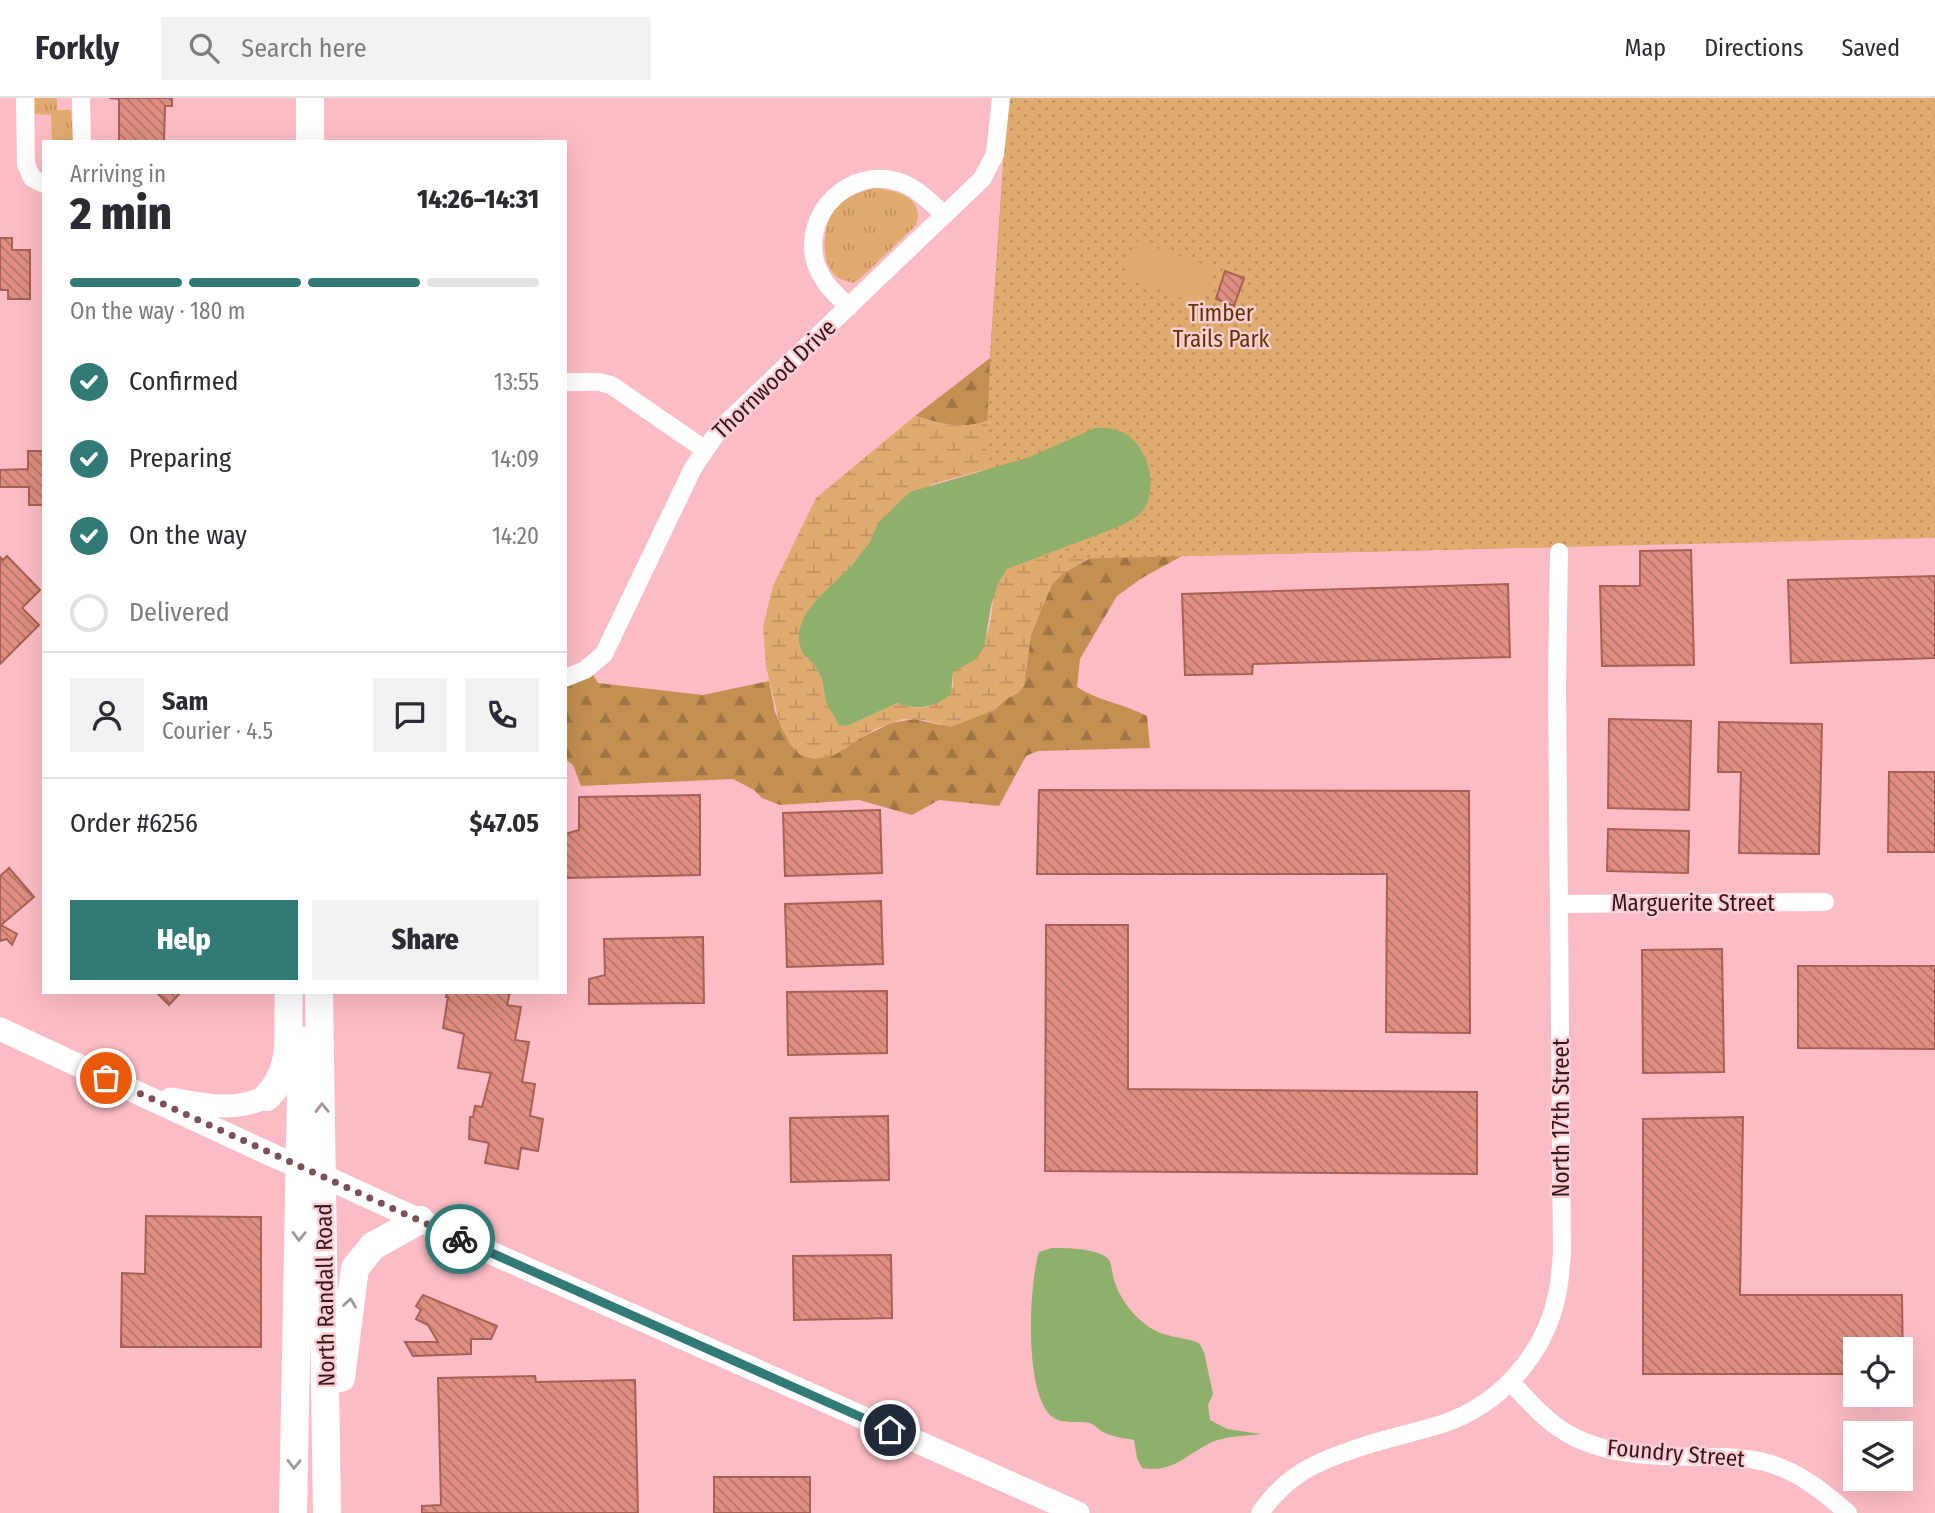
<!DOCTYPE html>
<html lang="en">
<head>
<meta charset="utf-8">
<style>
	body { margin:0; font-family:"Fira Sans Condensed",sans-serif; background:#f2f2f3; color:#2b2b33; height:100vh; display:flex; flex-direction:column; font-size:26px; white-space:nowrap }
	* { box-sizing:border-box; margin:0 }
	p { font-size:23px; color:#7c7c81 }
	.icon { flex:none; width:38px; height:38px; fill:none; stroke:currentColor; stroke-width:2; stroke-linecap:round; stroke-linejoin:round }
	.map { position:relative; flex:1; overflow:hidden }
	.details { position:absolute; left:42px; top:42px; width:525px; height:854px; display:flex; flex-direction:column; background:#fff; border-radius:0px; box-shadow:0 7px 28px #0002 }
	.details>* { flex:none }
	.buttons { position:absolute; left:1843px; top:1239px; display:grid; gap:14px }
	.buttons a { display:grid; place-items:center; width:70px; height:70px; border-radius:0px; background:#fff; box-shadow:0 7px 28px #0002; font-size:35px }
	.pin { position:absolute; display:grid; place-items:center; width:60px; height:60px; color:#fff; margin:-30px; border:4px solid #fff; border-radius:50%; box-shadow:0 2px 7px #0007 }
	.courier { position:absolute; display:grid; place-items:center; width:70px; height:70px; margin:-35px; border:5px solid #327a76; border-radius:50%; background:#fff; color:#222; box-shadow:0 2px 9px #0007 }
	.overview em { font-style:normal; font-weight:800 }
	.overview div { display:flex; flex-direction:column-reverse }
	.overview { display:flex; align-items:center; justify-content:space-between; height:119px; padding:0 28px }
	h1 { font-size:46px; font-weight:800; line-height:52px }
	.bar { display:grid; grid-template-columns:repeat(4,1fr); gap:10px 7px; align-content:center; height:84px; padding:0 28px }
	.bar i { height:9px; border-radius:5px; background:#e1e1e2 }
	.bar .current { background:#327a76 }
	.bar p { grid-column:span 4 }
	.line { display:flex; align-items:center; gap:18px; padding:0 28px; border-top:2px solid #e1e1e2 }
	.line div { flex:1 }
	.round { display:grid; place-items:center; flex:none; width:74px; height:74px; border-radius:0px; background:#f2f2f3 }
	ol { padding:0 28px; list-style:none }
	li { display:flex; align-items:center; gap:21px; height:77px }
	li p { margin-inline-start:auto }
	li .icon { padding:7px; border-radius:50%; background:#327a76; color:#fff; stroke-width:4 }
	li:last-child { color:#7c7c81 }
	li i { width:38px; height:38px; border:4px solid #e1e1e2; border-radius:50% }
	.primary-button { display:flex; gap:14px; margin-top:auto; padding:14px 28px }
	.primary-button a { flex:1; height:80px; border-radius:0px; background:#327a76; color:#fff; font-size:28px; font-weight:800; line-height:80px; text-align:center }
	.primary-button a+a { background:#f2f2f3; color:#2b2b33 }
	header { display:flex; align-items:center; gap:42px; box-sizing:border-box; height:98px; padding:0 35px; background:#fff; border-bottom:2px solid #e1e1e2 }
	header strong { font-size:33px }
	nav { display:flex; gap:38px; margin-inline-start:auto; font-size:24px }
	.search { width:490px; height:63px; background:#f2f2f3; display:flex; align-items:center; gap:18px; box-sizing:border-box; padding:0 24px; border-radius:0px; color:#7c7c81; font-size:26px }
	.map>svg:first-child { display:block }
</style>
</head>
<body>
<header>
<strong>Forkly</strong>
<div class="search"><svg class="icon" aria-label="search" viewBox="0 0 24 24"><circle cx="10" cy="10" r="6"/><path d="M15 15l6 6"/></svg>Search here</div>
<nav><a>Map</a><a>Directions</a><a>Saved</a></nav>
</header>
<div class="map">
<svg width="1935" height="1415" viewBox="0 0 1935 1415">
	<defs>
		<pattern id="grass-tufts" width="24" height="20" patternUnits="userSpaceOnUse" patternTransform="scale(1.75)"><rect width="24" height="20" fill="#dfab6f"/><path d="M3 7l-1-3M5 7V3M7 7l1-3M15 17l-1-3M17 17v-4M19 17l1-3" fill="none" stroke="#c09260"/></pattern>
		<pattern id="forest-firs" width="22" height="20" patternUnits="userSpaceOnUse" patternTransform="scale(1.75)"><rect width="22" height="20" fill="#c49052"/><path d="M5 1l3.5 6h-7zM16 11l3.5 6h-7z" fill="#a07543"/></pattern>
		<pattern id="wetland-marsh" width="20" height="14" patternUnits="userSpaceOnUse" patternTransform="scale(1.75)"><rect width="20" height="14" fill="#dfab6f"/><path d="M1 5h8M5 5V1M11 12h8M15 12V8" fill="none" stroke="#c09260"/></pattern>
		<pattern id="park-dots" width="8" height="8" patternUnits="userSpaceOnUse" patternTransform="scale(1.75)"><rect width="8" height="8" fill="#dfab6f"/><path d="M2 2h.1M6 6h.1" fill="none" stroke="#c09260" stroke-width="1.8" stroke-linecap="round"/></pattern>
		<pattern id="building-back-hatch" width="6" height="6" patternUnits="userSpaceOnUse" patternTransform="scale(1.75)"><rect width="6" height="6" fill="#df8e81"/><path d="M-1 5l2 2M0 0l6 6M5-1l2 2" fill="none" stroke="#b67369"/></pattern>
	</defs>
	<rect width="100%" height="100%" fill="#fcbcc5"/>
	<path fill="url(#grass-tufts)" d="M 35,0 L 57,0 L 57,12 L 71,12 L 73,44 L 52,44 L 51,17 L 35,16 Z
		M 873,90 C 894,92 926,98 916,127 L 862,179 L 853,185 C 848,183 841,182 837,179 C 818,164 823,123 838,107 C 848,98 860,94 873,90 Z"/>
	<path fill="url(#forest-firs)" d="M 1007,10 L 1559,449 L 1182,458 L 1142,480 L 1117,498 L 1080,561 L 1077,589 C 1098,603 1125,606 1147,618 L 1150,650 L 1038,653 L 1026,658 L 999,708 L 939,702 L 912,717 L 859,702 L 780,707 L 762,700 L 754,692 L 733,681 L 581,688 L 573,667 L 565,661 L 565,580 L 589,570 L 598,585 L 703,597 L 769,583 L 775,614 L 790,646 L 845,651 L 854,643 L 891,625 L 915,621 L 941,627 L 994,612 L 1006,601 L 1018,595 L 1024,587 L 1031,536 L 1052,486 L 1063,475 L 1094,458 L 992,321 C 964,333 943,326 915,318 L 990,260 Z"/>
	<path fill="url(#wetland-marsh)" fill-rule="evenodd" d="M 915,318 C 943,326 964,333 992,321 L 1094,458 L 1063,475 L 1052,486 L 1031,536 L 1024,587 L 1018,595 L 1006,601 L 994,612 L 951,629 L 924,622 L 903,621 L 875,631 L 833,658 L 815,661 L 801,658 L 790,646 L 780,627 L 766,568 L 763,529 L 773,488 L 816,400 ZM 998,368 L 1041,456 C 1031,460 1014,464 1006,471 C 989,488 995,514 988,533 C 984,544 963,567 953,574 L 953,589 C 935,610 924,615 897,605 L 847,628 L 826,604 L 822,581 L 814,566 L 818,500 L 852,467 L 869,445 L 878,425 L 932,386 Z"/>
	<path fill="url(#park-dots)" d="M 1008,0 L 1935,0 L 1935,440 L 982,463 L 990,260 Z"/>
	<path fill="#dfab6f" d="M 1137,143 L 1214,170 L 1201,207 L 1124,180 Z"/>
	<path fill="#8eb06a" d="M 1095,330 C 1104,330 1114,330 1122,334 C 1149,347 1160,392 1141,415 C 1136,420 1128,423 1123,427 L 1007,471 L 998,485 L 991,508 L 984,549 L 976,561 L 953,574 L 951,596 C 933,610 918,613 897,605 L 847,628 L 839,627 L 826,604 L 822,581 L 814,566 L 803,556 L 799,544 L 799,532 L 806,515 L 818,500 L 852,467 L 869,445 L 878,425 L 910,394 L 1030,359 Z
		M 1052,1150 C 1066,1150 1100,1150 1109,1162 C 1112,1166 1112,1176 1114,1182 C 1119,1199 1131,1215 1145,1226 C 1162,1240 1181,1238 1199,1245 L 1204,1254 L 1213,1296 L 1208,1307 L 1210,1322 L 1227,1331 L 1261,1336 C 1245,1338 1227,1338 1212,1344 C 1185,1357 1174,1375 1142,1370 L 1137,1360 L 1134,1342 C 1124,1340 1113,1339 1103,1334 C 1099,1332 1095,1327 1090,1325 C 1078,1322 1065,1327 1054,1320 C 1023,1300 1029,1186 1039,1154 Z"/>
	<path fill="url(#building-back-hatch)" stroke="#a66055" stroke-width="2" d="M 172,0 L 172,8 L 165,8 L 164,44 L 119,44 L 119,1 L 109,0 Z
		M 0,140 L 12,140 L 12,152 L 30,152 L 30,201 L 8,201 L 8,192 L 0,192 Z
		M 1225,173 L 1244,180 L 1234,208 L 1216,201 Z
		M 28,353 L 44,353 L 44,407 L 29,407 L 29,389 L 0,389 L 0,372 L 28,371 Z
		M 1691,452 L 1694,567 L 1602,568 L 1600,488 L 1640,488 L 1640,453 Z
		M 7,458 L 40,492 L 22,510 L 39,527 L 0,566 L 0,459 L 3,462 Z
		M 1935,478 L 1935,560 L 1791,565 L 1788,482 Z
		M 1508,486 L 1510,559 L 1253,566 L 1252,576 L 1185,577 L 1182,496 Z
		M 1609,621 L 1691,623 L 1689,712 L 1608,710 Z
		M 1719,624 L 1822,626 L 1819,756 L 1739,755 L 1741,674 L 1718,674 Z
		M 1889,674 L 1935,674 L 1935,754 L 1888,754 Z
		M 1039,692 L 1469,693 L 1470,935 L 1386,934 L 1387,776 L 1037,776 Z
		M 700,697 L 700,777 L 565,780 L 565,736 L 579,732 L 579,699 Z
		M 880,712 L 882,775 L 785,778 L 783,715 Z
		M 1608,731 L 1689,733 L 1688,775 L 1607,773 Z
		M 9,770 L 34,799 L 1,827 L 17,836 L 12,847 L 7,841 L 0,843 L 0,778 Z
		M 881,803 L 883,866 L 787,869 L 785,806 Z
		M 1046,827 L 1128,827 L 1128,991 L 1477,994 L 1477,1076 L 1045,1073 Z
		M 703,839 L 704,905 L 589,906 L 589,881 L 605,877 L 604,841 Z
		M 1722,851 L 1724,974 L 1643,975 L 1642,852 Z
		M 1798,868 L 1935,868 L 1935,951 L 1798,950 Z
		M 887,893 L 887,955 L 788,957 L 787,894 Z
		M 156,894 L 181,894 L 169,907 Z
		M 447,894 L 510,894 L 507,907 L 521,909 L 515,942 L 529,944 L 522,984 L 535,986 L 530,1018 L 543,1021 L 538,1053 L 521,1050 L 518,1071 L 485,1065 L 489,1045 L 469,1041 L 470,1019 L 473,1019 L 475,1008 L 482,1009 L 491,975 L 458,970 L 464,936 L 443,930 L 448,899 L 446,899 Z
		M 888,1018 L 889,1082 L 791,1084 L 790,1020 Z
		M 1743,1019 L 1740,1197 L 1902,1197 L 1903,1276 L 1900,1276 L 1900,1251 L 1855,1251 L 1855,1276 L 1643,1276 L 1643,1021 Z
		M 146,1118 L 261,1119 L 261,1249 L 121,1249 L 122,1175 L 145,1176 Z
		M 891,1157 L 892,1220 L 794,1222 L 793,1158 Z
		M 423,1197 L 497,1228 L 491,1241 L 471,1241 L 471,1256 L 413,1258 L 405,1244 L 438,1244 L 428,1227 L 416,1221 L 421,1212 L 416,1208 Z
		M 535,1278 L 536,1284 L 635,1282 L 638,1415 L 422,1415 L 422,1408 L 441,1407 L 438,1280 Z
		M 714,1379 L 810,1379 L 810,1415 L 714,1415 Z"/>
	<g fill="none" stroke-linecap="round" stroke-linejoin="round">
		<path stroke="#fff" stroke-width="18" d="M 25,0 L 26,66 L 32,80 L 44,86
			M 81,0 L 82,44
			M 849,209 C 835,196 822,184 816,166 C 800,115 852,66 902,85 C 918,91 932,106 945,117
			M 565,284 L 599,284 L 611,287 L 704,351
			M 565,580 L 585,572 L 604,556 L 693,370 L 719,332 L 982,81 L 995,56 L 1001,0
			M 1560,806 L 1825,804
			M 1511,1284 C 1522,1296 1533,1309 1545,1319 C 1588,1359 1648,1358 1703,1359 C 1729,1359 1757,1359 1782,1370 C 1807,1380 1828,1398 1848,1415
			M 1260,1415 C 1286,1378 1313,1365 1355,1351 C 1383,1341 1413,1335 1442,1326 C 1500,1307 1545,1256 1557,1197 C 1560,1183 1561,1168 1562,1154 L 1557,589 L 1559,454"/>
		<path stroke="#fff" stroke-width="23" d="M 0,931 L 276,1059 L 323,1078 L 480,1150 L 1078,1415
			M 171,1001 C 207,1007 232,1014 267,999"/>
		<path stroke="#fff" stroke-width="28" d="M 310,0 L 310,44
			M 319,894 L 327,1415
			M 267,999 C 297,967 286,934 289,894
			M 341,1280 L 355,1170 L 373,1148 L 420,1122
			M 293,1415 L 302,943"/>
	</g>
	<defs><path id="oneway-chevron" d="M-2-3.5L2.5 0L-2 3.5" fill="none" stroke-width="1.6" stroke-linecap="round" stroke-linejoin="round" transform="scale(1.75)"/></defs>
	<g stroke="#a49799">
		<use href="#oneway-chevron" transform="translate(322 1010) rotate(-91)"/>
		<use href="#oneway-chevron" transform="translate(299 1138) rotate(91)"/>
		<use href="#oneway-chevron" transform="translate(350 1205) rotate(-82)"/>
		<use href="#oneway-chevron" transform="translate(294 1366) rotate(91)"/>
	</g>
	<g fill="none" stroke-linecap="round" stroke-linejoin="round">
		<path stroke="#7b5158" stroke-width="7" stroke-dasharray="0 12.6" d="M 106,980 L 460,1141"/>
		<path stroke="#327a76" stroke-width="9" d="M 460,1141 L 890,1332"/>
	</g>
	<g text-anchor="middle" stroke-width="5" stroke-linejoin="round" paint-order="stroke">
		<g font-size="23" fill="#5b3803" stroke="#ffced4">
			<text x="1221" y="223">Timber<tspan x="1221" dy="26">Trails Park</tspan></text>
		</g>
		<g font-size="23" fill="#35181d" stroke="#ffced4">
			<text transform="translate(774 281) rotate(-44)" y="8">Thornwood Drive</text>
			<text x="1693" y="813">Marguerite Street</text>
			<text transform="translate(1561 1020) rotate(-90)" y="8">North 17th Street</text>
			<text transform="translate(325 1197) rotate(-91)" y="8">North Randall Road</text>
			<text transform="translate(1676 1355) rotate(5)" y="8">Foundry Street</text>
		</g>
	</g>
</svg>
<div class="buttons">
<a><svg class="icon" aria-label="locate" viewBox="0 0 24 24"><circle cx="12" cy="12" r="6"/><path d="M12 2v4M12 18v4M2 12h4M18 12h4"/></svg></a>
<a><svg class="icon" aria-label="layers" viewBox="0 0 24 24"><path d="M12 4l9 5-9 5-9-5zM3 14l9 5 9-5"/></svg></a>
</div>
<div class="pin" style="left:106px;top:980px;background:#ea580c"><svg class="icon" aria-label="bag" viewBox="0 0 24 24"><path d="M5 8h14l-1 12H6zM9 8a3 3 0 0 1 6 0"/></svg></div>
<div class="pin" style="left:890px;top:1332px;background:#1f2937"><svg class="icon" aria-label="home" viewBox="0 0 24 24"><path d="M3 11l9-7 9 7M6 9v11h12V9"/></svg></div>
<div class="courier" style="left:460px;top:1141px"><svg class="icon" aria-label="bike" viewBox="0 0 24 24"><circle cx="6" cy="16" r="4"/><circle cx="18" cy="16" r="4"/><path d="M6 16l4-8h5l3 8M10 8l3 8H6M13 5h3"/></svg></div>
<section class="details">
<div class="overview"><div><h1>2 min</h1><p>Arriving in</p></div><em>14:26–14:31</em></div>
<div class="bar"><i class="current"></i><i class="current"></i><i class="current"></i><i></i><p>On the way · 180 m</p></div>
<ol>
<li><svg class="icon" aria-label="check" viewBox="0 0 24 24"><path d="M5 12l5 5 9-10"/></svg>Confirmed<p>13:55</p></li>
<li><svg class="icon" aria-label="check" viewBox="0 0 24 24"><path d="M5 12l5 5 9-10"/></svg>Preparing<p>14:09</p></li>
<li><svg class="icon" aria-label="check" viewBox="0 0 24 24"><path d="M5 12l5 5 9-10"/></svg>On the way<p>14:20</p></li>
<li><i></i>Delivered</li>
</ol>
<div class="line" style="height:126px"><a class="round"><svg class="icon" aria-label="person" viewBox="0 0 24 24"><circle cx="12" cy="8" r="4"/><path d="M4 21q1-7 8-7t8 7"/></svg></a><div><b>Sam</b><p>Courier · 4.5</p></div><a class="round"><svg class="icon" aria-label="chat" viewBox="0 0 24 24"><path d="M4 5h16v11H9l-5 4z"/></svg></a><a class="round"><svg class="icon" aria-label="phone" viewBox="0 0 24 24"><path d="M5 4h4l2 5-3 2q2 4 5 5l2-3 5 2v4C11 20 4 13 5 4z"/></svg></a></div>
<div class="line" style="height:91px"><div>Order #6256</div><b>$47.05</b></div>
<div class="primary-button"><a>Help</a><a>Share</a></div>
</section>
</div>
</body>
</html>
